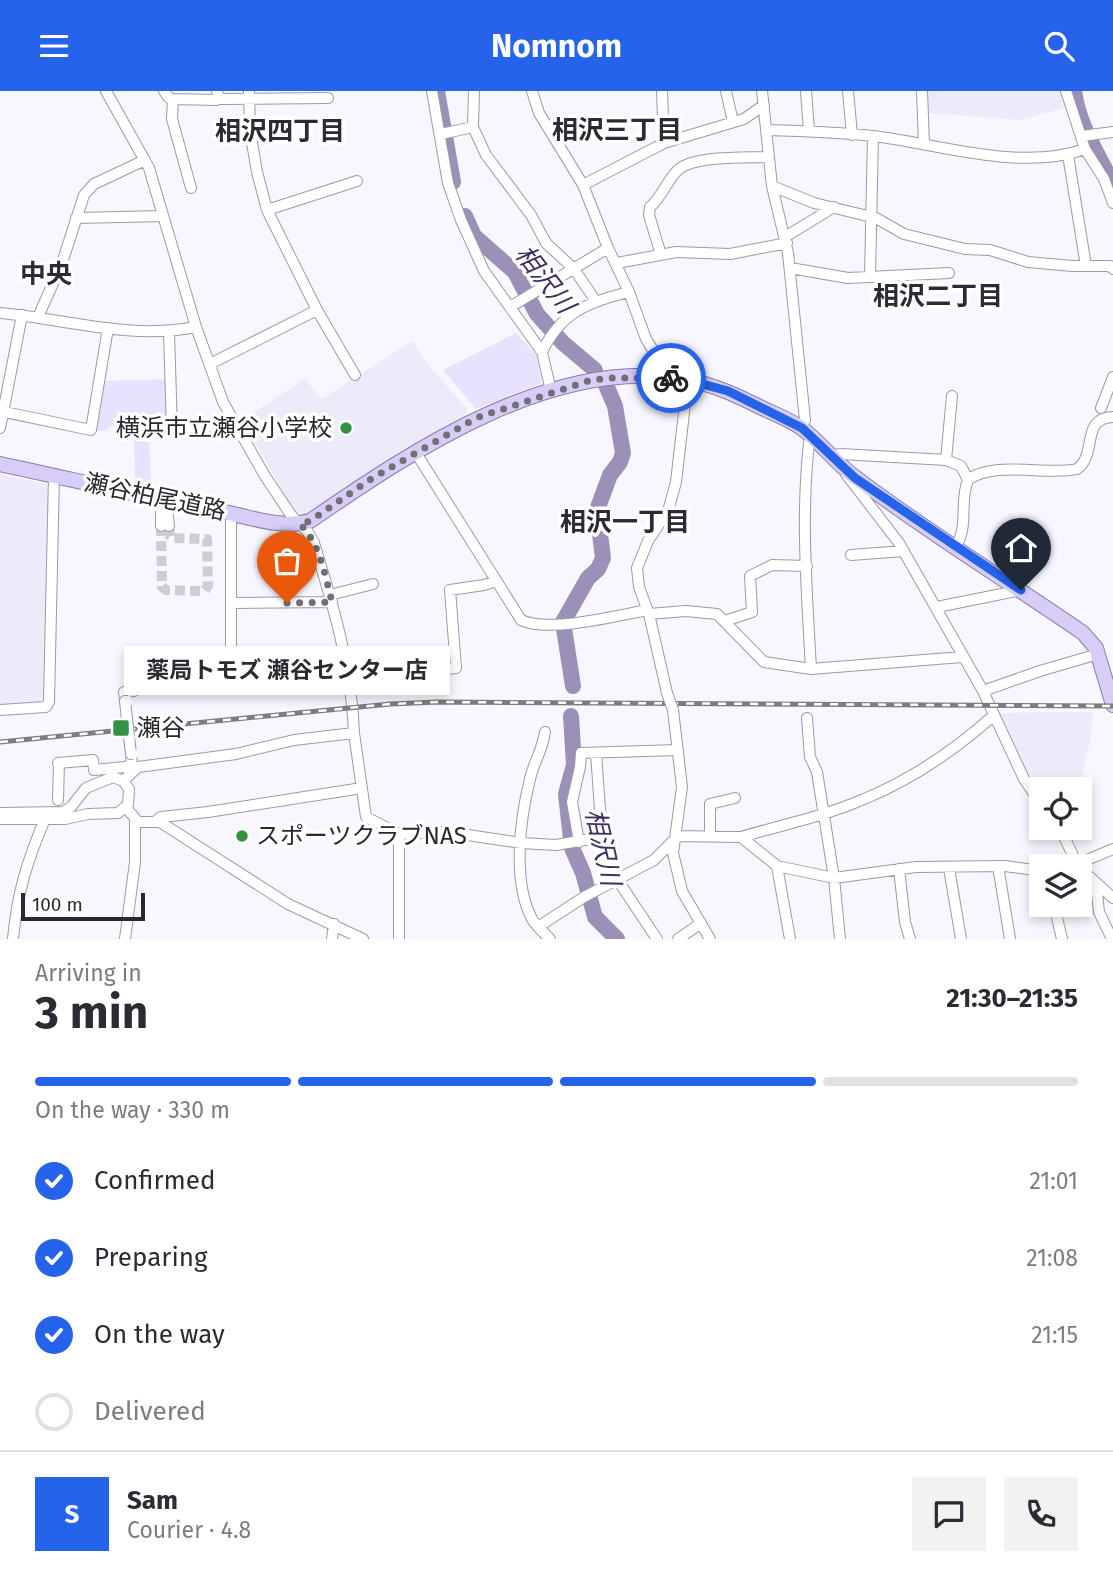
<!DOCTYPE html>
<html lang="en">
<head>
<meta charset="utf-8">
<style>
	body { margin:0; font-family:"Fira Sans","Noto Sans JP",sans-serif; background:#f2f2f3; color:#2b2b33; height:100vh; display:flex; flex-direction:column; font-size:26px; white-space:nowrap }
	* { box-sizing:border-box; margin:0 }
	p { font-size:23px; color:#7c7c81 }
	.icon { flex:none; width:38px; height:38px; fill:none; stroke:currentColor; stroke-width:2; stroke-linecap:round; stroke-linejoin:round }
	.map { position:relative; height:848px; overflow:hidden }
	.details { display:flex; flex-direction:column; background:#fff; flex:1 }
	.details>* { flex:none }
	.controls { position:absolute; left:1029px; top:686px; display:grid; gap:14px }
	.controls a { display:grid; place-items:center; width:63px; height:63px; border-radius:0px; background:#fff; box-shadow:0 4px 10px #0003; font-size:35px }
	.scale { position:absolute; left:21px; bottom:18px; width:124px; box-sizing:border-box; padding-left:7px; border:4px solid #29282c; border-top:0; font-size:19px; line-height:24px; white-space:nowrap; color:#29282c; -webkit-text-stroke:5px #fff; paint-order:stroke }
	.pin { position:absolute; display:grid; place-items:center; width:60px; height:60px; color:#fff; margin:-72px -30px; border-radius:50% 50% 50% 0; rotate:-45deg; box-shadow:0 0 7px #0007 }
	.pin .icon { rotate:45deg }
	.courier { position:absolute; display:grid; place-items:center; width:70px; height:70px; margin:-35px; border:5px solid #2563eb; border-radius:50%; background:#fff; color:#222; box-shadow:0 2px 9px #0007 }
	.bubble { position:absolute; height:49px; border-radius:0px; background:#fff; box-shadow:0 4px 10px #0003; font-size:23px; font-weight:700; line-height:49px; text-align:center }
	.summary em { font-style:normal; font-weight:700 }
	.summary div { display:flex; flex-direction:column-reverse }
	.summary { display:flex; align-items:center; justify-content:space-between; height:119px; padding:0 35px }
	h1 { font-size:46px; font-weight:700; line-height:52px }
	.bar { display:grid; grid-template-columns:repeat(4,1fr); gap:10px 7px; align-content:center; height:84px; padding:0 35px }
	.bar i { height:9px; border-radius:5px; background:#e1e1e2 }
	.bar .on { background:#2563eb }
	.bar p { grid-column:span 4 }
	.line { display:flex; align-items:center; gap:18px; padding:0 35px; border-top:2px solid #e1e1e2 }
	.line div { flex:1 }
	.round { display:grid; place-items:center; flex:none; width:74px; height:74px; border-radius:0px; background:#f2f2f3 }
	ol { padding:0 35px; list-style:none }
	li { display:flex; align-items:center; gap:21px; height:77px }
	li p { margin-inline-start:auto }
	li .icon { padding:7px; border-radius:50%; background:#2563eb; color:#fff; stroke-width:4 }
	li:last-child { color:#7c7c81 }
	li i { width:38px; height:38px; border:4px solid #e1e1e2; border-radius:50% }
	header { display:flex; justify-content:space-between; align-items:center; height:91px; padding:0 35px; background:#2563eb; color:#fff; font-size:32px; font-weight:700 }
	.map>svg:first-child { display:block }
</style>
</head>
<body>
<header><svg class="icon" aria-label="menu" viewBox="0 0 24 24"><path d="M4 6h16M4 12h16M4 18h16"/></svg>Nomnom<svg class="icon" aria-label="search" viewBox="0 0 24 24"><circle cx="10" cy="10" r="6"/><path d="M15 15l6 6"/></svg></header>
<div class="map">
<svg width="1113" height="848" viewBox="0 0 1113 848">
	<rect width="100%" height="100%" fill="#f8f6fe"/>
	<path fill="#edeaf9" d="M 925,0 L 1061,0 L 1063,17 L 1021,29 L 926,22 Z
		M 412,250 L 432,278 L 467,318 L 469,325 L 429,345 L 355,395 L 307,423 L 295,421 L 242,329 L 305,288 L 322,308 Z
		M 0,383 L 46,393 L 49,397 L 44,607 L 40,611 L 0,614 Z
		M 1093,621 L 1090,650 L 1079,698 L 1041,698 L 1041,706 L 1028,688 L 998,622 Z"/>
	<path fill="#e9e2ff" d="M 516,242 L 536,264 L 542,292 L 476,318 L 443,279 Z
		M 168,288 L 169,341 L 149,342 L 151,392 L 135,389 L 134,341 L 122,336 L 112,335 L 104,340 L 93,340 L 104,290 Z"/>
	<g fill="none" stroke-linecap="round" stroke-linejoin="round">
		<path stroke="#9b91b8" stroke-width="16" d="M 437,0 L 453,91
			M 1074,0 C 1079,36 1098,62 1113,94
			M 465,125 L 474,145 L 515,181 L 537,223 L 563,252 L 595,279
			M 573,595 L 563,531 L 588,487 L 598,478 L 603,467 L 597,419 L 610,384 L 620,371 L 623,362 L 615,315 L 606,294
			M 571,625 L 574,674 L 566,703 L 572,757 L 583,782 L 595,826 L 617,848"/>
		<path stroke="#cfcdd4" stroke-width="10" stroke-dasharray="10 5" stroke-linecap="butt" d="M 161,435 L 162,496 L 166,499 L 204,500 L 208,495 L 207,448 L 173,447 L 170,445 L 169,435"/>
		<defs>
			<path id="minor" d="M 106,0 L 149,77 L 196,236 L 223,311 L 265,385 L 291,424 L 308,441 L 314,452 C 333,514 352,577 354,642 L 294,649 L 236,663 L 138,676 L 123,690
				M 164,0 L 169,7 L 173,8 L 216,9 L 219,8 L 217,0
				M 249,0 L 250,40 L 257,81 L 267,119 L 317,219 L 355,284
				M 432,0 L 448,92 L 461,129 L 484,180 L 542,261 L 551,300
				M 474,0 L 473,36 L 486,64 L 531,124 L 546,152 L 574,178 L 595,209
				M 532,0 L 539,22 L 583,94 L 608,157 L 629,201 L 646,248 L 654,261 L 677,279 L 684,288 L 685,313 L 676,391 L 668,420 L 648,450 L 637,477 L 639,496 L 649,523 L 667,602
				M 662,0 L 664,52
				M 726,0 L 733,31
				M 762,0 L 772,95 L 788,162 L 805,329 L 802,337
				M 806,0 L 809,40
				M 848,0 L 852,44
				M 922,0 L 924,53
				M 1066,0 L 1085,58 L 1104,88 L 1113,112
				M 173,8 L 172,28 L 191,97
				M 219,8 L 328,7
				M 766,39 C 802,40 837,41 873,45 C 940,53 1020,81 1085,58
				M 441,43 L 473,36
				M 1082,45 L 1113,41
				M 1068,64 L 1086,175
				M 583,94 L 664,52 L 744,28 L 764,14
				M 772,95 L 814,112 L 876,127 L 904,143 L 965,158 L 990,159 L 1028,171 L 1073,175 L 1110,175 L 1113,178
				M 267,119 L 357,90
				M 76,127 L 163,125
				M 785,146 L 834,116
				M 661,164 L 649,124 L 650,116 C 662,106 666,91 677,80 C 692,64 746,67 769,66
				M 617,172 L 676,161 L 730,163 L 787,152
				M 790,177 L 848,187 L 949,182
				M 870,186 L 873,45
				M 510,216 L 608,157
				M 0,222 C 65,228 130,249 196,236
				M 38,226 L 62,172 L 84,104 L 94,93 L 145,69
				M 169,241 L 172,340 L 235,332
				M 542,261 C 561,221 588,211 629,201
				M 210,273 L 317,219
				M 1101,317 L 1113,286
				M 0,320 L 91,339 L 108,237
				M 0,337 L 22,224
				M 810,345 C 800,419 807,503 811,578
				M 416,362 L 521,529 C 548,542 617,525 647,519
				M 830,365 L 841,363 L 946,369 L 961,375 L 968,389
				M 946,369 L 952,305
				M 846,383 L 899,452 L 983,600 L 1024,688 L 1041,713
				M 166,409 L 169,435
				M 231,423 L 231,583 L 236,590 L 241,592 L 347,583
				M 161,435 L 161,418 L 166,409
				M 956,455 C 969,434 959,411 968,389 C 994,369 1047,385 1077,378 C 1098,363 1080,327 1113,326
				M 851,464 L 904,460
				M 330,504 L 373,493
				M 231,512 L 332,511
				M 937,516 L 1021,499
				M 649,523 L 686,520 L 717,523 L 764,571 L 811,578 L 962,566
				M 725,530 L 752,521 L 750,485 L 772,474 L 807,475
				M 349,590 L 456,577 L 450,499 L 484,494 L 496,490
				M 983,600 L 1040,580 L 1098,563
				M 125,610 L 124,601 L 134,600
				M 0,619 L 46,616 L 49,611 L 54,384
				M 673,619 L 682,696 L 673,762 L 682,800 L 710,848
				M 807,627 L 810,666 L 817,681 L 834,787 L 840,848
				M 545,641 C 542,661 534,670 530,688 C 520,728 512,790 532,828 C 537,836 544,842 550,848
				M 354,642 L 366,726 L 399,743 L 399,848
				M 58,672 L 93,669 L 94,679 L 125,676 L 132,673 L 131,663
				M 58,709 L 59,672
				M 0,722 L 63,721 L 71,716 L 86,697 L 113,686 L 123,690 L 129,698 L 128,714 L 118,722 L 88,723 L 65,728 L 0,728
				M 156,730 L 161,726 L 208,721 L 362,697
				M 136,731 L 160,731 L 288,813 L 363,848
				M 1060,737 L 1078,775
				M 399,743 L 448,741 L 521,752 L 556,754 L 602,746 L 596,662
				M 676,745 L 741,746 L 777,775 L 834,787 L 916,776 L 1005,775 L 1041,780
				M 710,745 L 710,713 L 735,707
				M 741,746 C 782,734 825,725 864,708 C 913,688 955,659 994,624
				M 579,751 L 572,711 L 580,676 L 581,662 L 678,659
				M 1077,773 L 1113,758
				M 777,775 L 790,848
				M 998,775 L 1010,848
				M 949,777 L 961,848
				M 1080,777 L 1113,807
				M 899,778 L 905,831 L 910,848
				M 617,788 L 657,848
				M 1096,793 L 1099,821 L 1112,848
				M 1054,814 L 1062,848
				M 538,836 L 584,806 L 654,769 L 675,748
				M 13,848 C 17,803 27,770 45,728
				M 125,848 L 135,771 L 135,727 L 126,717
				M 332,848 L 334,833
				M 678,848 L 700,833"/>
			<path id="major" d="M 0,373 C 75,389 150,407 225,421 C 252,427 283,438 310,430 C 413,359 556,263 688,289 C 715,294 738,305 762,317 C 775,323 788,328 800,336 C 820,350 835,372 855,386 C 927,441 1008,490 1083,542 L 1096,557 L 1113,614"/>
		</defs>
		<use href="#minor" stroke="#9c9aa4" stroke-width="12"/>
		<use href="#major" stroke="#897dab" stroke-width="16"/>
		<use href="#minor" stroke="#fff" stroke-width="10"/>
		<use href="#major" stroke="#d7cdf6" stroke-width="14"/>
		<defs>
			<path id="rail" d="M 0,651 L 390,613 L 437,611 L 1113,615"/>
		</defs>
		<use href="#rail" stroke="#7d7c81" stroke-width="5"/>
		<use href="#rail" stroke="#fff" stroke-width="2.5" stroke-dasharray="8" stroke-linecap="butt"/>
		<defs>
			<path id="minor-bridge" d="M 667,602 L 673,619
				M 128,610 L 125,610 L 131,663 L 133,663"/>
		</defs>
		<use href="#minor-bridge" stroke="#9c9aa4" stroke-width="12" stroke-linecap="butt"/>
		<use href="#minor-bridge" stroke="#fff" stroke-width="10"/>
	</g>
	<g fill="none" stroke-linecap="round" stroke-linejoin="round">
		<path stroke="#717076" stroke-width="7" stroke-dasharray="0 12.6" d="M 287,512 L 332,511 C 325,485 320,452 300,433 L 310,430 L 371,388 L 476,327 L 588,290 L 608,287 L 671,287"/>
		<path stroke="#2563eb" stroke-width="9" d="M 671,287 L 684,288 L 728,300 L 802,337 L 855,387 L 1021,499"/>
	</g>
	<g fill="#349143" stroke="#fff" stroke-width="2.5">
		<circle cx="346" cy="337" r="7"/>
		<rect x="112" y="628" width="18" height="18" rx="3.5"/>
		<circle cx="242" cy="745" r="7"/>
	</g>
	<g text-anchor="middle" stroke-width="7" stroke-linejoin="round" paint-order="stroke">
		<g font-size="24" fill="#29282c" stroke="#fff" text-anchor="start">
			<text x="332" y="345" text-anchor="end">横浜市立瀬谷小学校</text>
			<text x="137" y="645">瀬谷</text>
			<text x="256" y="753">スポーツクラブNAS</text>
		</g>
		<g font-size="24" fill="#29282c" stroke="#fff">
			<text transform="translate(155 406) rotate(12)" y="8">瀬谷柏尾道路</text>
		</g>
		<g font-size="26" font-weight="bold" fill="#2c2a32" stroke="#fff">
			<text x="617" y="48">相沢三丁目</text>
			<text x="280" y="49">相沢四丁目</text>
			<text x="46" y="192">中央</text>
			<text x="938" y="214">相沢二丁目</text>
			<text x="625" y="440">相沢一丁目</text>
		</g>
		<g font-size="26" font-style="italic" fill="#3f2e62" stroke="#fff">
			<text transform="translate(545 188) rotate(52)" y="9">相沢川</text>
			<text transform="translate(603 756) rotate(77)" y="9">相沢川</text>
		</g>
	</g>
</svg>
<div class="controls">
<a><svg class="icon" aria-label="locate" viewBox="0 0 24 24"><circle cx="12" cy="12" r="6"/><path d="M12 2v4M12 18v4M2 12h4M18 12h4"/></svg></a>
<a><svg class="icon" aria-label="layers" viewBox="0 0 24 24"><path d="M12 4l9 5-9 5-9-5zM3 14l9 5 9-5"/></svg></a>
</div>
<div class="scale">100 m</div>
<div class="pin" style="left:287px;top:512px;background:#ea580c"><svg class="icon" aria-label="bag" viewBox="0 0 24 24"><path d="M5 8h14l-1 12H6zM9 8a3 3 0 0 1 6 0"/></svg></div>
<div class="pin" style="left:1021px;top:499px;background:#1f2937"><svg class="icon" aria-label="home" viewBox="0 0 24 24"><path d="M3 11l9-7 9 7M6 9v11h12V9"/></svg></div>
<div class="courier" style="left:671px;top:287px"><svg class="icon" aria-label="bike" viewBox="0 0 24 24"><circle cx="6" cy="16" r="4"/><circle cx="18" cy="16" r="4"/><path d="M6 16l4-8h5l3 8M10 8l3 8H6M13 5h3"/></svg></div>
<div class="bubble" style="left:124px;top:555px;width:326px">薬局トモズ 瀬谷センター店</div>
</div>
<section class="details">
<div class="summary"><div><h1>3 min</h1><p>Arriving in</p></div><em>21:30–21:35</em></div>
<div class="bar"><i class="on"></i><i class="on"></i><i class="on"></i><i></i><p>On the way · 330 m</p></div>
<ol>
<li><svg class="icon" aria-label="check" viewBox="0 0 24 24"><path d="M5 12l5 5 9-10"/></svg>Confirmed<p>21:01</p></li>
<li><svg class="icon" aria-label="check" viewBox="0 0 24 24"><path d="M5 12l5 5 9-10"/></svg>Preparing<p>21:08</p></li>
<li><svg class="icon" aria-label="check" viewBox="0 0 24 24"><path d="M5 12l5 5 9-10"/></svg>On the way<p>21:15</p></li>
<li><i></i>Delivered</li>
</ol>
<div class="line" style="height:126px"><b class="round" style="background:#2563eb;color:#fff">S</b><div><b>Sam</b><p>Courier · 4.8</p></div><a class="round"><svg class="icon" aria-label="chat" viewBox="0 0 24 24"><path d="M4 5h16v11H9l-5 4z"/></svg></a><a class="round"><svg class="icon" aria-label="phone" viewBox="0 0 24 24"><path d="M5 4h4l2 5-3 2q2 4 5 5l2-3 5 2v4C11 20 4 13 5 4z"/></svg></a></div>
</section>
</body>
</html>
